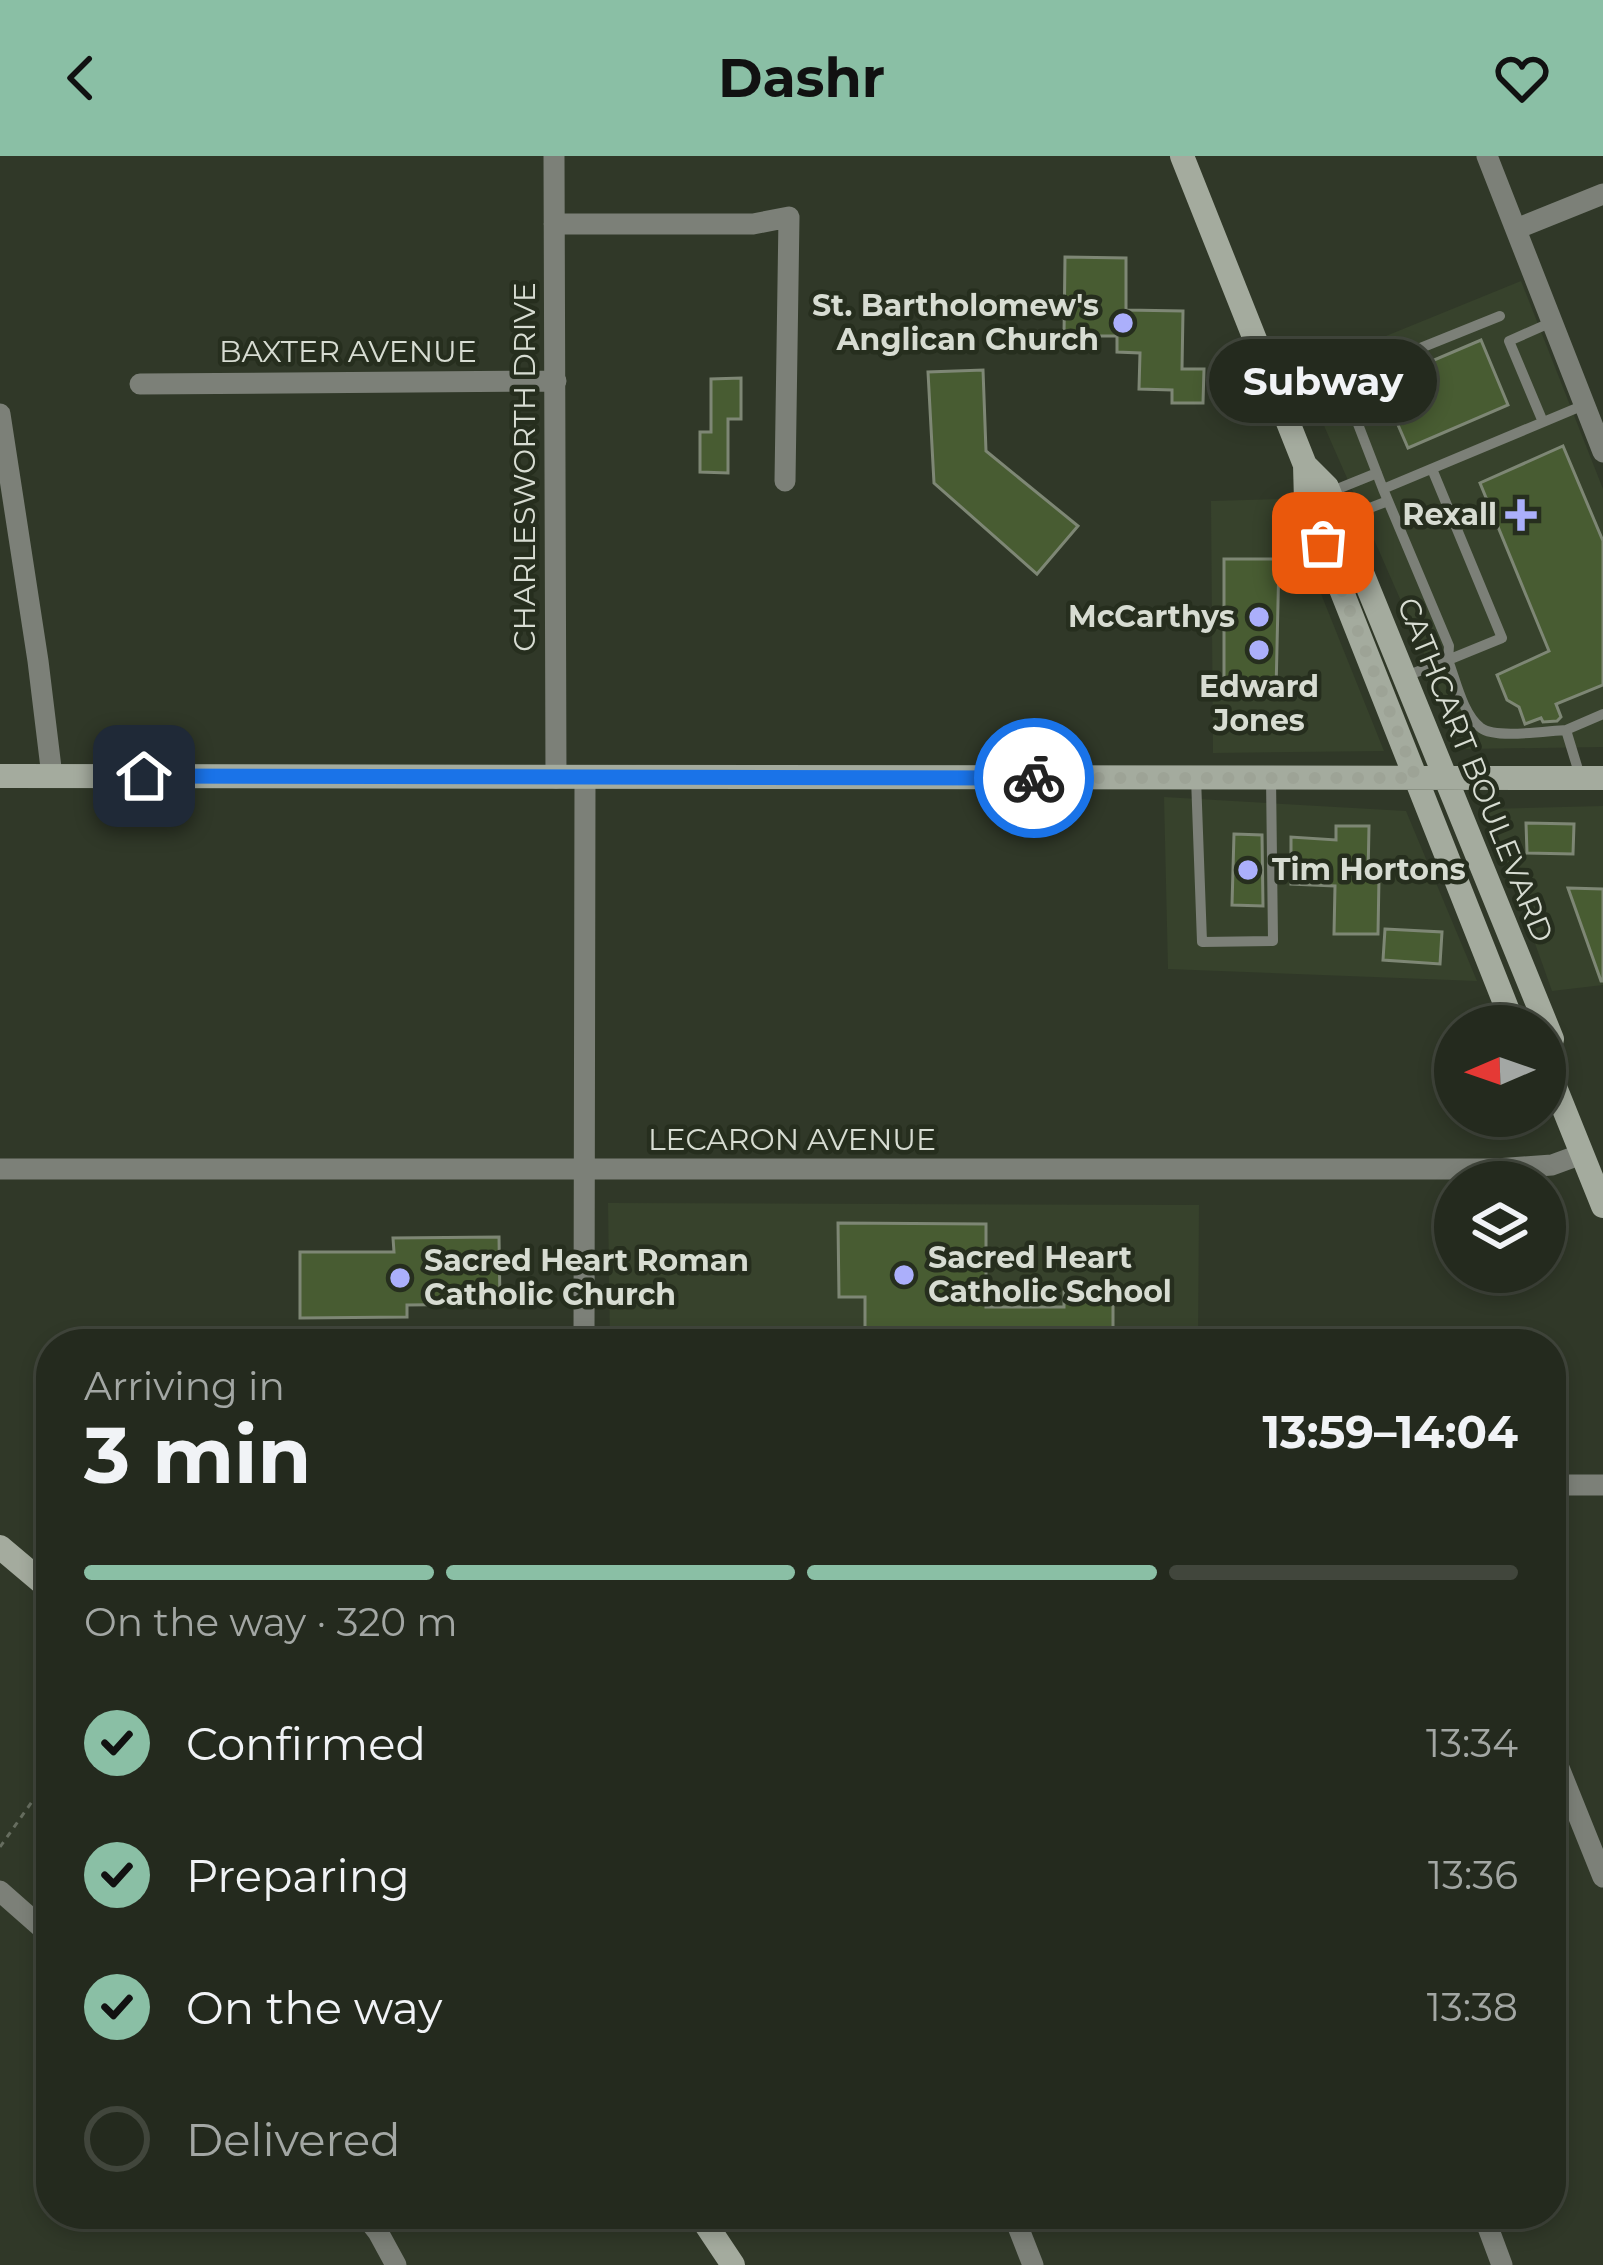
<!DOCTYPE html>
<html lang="en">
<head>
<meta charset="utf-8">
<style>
	body { margin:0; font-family:Montserrat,sans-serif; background:#30362b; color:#f1f3f6; height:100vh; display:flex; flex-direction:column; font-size:45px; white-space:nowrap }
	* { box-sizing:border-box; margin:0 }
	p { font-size:39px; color:#a3a7a4 }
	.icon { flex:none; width:66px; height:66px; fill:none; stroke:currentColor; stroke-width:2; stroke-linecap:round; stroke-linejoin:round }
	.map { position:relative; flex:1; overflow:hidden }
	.drawer { position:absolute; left:36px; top:1173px; width:1530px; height:900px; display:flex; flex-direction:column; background:#242a1e; border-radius:48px; box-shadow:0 6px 18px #0003,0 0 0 3px #41463c }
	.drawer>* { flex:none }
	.needle { width:78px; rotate:268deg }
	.buttons { position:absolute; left:1434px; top:849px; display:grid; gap:24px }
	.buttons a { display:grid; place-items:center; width:132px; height:132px; border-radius:50%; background:#242a1e; box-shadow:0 6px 18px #0003,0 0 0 3px #41463c; font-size:60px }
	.pin { position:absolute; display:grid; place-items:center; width:102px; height:102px; color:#fff; margin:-51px; border-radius:24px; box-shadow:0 6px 18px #0006 }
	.courier { position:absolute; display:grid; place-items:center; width:120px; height:120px; margin:-60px; border:9px solid #1a73e8; border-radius:50%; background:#fff; color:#222; box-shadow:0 3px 15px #0007 }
	.bubble { position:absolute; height:84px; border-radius:42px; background:#242a1e; box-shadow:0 6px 18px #0003,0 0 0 3px #41463c; font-size:39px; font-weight:700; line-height:84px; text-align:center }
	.overview em { font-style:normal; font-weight:700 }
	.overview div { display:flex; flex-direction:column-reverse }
	.overview { display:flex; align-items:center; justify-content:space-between; height:204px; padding:0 48px }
	h1 { font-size:78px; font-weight:700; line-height:90px }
	.bar { display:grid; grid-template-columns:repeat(4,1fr); gap:18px 12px; align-content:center; height:144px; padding:0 48px }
	.bar i { height:15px; border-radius:9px; background:#41463c }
	.bar .active { background:#8abfa5 }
	.bar p { grid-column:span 4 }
	ol { padding:0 48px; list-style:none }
	li { display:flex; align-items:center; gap:36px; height:132px }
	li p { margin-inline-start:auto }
	li .icon { padding:12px; border-radius:50%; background:#8abfa5; color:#111; stroke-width:4 }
	li:last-child { color:#a3a7a4 }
	li i { width:66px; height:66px; border:6px solid #41463c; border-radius:50% }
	header { display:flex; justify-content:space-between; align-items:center; height:156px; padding:0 48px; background:#8abfa5; color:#111; font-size:54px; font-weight:700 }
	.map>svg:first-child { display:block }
</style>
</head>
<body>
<header><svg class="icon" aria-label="back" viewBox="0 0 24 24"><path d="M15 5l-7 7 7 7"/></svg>Dashr<svg class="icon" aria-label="heart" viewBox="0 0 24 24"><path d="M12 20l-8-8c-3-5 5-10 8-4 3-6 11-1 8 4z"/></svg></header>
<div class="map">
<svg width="1603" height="2109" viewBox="0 0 1603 2109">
	<rect width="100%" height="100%" fill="#303828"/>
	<path fill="#37422c" d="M 1521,125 L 1603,333 L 1603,591 L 1466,593 L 1300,215 Z
		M 1283,343 L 1384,595 L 1213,597 L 1211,345 Z
		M 1164,641 L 1406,655 L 1477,825 L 1168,813 Z
		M 1603,650 L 1603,829 L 1552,835 L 1487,653 Z
		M 608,1047 L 1199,1049 L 1198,1188 L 610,1188 Z"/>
	<path fill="#485c32" stroke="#7e8775" stroke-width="3" d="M 1065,101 L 1126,102 L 1126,154 L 1183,155 L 1182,213 L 1204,213 L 1203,247 L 1172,247 L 1172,234 L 1139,233 L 1140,197 L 1117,196 L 1117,180 L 1064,180 Z
		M 1481,184 L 1508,249 L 1408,292 L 1380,227 Z
		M 983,214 L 986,295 L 1078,370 L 1037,418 L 934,327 L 928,216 Z
		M 741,222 L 741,263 L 728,263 L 728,317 L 700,316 L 700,276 L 711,276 L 711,223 Z
		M 1563,290 L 1603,385 L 1603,529 L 1556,548 L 1561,561 L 1557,565 L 1543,566 L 1541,562 L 1525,568 L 1519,551 L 1507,544 L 1497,519 L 1549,495 L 1480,327 Z
		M 1224,403 L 1279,403 L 1276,535 L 1224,534 Z
		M 1526,667 L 1574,668 L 1573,698 L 1527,697 Z
		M 1336,670 L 1369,670 L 1368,721 L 1379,721 L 1378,778 L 1334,778 L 1335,730 L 1291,728 L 1291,681 L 1336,684 Z
		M 1234,678 L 1262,679 L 1263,750 L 1232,749 Z
		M 1568,732 L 1603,733 L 1603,825 L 1601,825 Z
		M 1385,773 L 1442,776 L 1440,808 L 1383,804 Z
		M 838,1067 L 986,1068 L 986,1151 L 1064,1151 L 1064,1136 L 1113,1136 L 1113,1187 L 865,1188 L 865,1141 L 839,1141 Z
		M 499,1081 L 500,1148 L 407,1149 L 407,1161 L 300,1162 L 300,1096 L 394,1096 L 393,1082 Z"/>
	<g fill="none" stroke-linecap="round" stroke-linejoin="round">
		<path stroke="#666d5f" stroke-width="3" stroke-dasharray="6 6" stroke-linecap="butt" d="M 0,1691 L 36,1640 L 51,1626"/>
		<path stroke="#7c8078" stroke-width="10" d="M 1543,266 L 1509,185 L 1552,166
			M 1432,313 L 1502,482 L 1448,504 C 1456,525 1463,559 1481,572 C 1495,583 1546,575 1566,574 L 1580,620
			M 1383,333 L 1341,224 L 1500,160
			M 1330,336 L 1377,317
			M 1341,363 L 1388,345
			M 1406,520 L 1448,504 L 1449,490 L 1383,333 L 1584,249
			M 1566,574 L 1603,558
			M 1196,622 L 1202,786 L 1273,785 L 1271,622"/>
		<path stroke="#7c8078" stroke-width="21" d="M 554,0 L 556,622
			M 1487,0 L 1603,296
			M 554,68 L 753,68 L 789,61 L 785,325
			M 1516,73 L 1603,38
			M 140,228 L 556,225
			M 0,258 L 38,505 L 52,620
			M 0,1013 L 1496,1013 L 1552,1009 L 1582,998
			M 584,1188 L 585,622
			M 1551,1329 L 1603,1329
			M 1551,1592 L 1603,1721
			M 0,1735 L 51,1780
			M 364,2058 L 378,2076 L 396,2109
			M 1013,2058 L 1033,2109
			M 1483,2058 L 1502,2109"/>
		<path stroke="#a4ab9e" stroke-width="24" d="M 1182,0 L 1305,309 L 1306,345 L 1514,870
			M 1305,309 L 1327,331 L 1552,883 L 1545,906
			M 0,620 L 1603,622
			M 1545,906 L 1603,1050
			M 0,1391 L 51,1434
			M 699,2058 L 733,2109"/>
	</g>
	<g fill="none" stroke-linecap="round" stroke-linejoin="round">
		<path stroke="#9da396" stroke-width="12" stroke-dasharray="0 21.6" d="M 1034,622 L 1416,622 L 1323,387"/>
		<path stroke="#1a73e8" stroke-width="15" d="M 144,620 L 1034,622"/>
	</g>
	<g fill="#abaffb" stroke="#262e1e" stroke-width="4.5">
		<circle cx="1123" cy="167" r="12"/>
		<path d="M1515 341h12v12h12v12h-12v12h-12v-12h-12v-12h12z"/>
		<circle cx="1259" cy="461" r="12"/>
		<circle cx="1259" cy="494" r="12"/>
		<circle cx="1248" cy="714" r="12"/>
		<circle cx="904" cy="1119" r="12"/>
		<circle cx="400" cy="1122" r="12"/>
	</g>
	<g text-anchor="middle" stroke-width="9" stroke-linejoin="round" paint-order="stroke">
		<g font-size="30" font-weight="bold" fill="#d7dcd2" stroke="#262e1e" text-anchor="end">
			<text x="1099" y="160">St. Bartholomew's<tspan x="1099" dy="34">Anglican Church</tspan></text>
			<text x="1497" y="369">Rexall</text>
			<text x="1235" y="471">McCarthys</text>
			<text x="1259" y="541" text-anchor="middle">Edward<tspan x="1259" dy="34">Jones</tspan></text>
			<text x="1272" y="724" text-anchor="start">Tim Hortons</text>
			<text x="928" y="1112" text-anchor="start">Sacred Heart<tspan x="928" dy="34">Catholic School</tspan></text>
			<text x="424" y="1115" text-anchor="start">Sacred Heart Roman<tspan x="424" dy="34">Catholic Church</tspan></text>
		</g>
		<g font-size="30" fill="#d7dcd2" stroke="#262e1e">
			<text x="348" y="206">BAXTER AVENUE</text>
			<text transform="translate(525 311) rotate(-90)" y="10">CHARLESWORTH DRIVE</text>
			<text transform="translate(1475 614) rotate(68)" y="10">CATHCART BOULEVARD</text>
			<text x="792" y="994">LECARON AVENUE</text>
		</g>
	</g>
</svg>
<div class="buttons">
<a><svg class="needle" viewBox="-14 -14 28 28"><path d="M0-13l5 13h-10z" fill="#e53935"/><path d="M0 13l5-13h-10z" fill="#a3a7a4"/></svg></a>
<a><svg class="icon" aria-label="layers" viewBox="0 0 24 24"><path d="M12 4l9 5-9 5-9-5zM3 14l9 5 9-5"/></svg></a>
</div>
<div class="pin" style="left:1323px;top:387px;background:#ea580c"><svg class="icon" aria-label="bag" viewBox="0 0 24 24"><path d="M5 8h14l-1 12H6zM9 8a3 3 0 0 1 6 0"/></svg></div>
<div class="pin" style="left:144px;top:620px;background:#1f2937"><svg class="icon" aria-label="home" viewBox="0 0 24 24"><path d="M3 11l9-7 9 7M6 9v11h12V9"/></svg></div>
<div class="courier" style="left:1034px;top:622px"><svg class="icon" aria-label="bike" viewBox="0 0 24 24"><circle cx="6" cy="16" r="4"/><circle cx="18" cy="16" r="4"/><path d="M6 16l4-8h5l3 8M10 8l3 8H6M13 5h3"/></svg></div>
<div class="bubble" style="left:1209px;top:183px;width:228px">Subway</div>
<section class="drawer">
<div class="overview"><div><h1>3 min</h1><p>Arriving in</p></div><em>13:59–14:04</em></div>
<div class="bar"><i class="active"></i><i class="active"></i><i class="active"></i><i></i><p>On the way · 320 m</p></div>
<ol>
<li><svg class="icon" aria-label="check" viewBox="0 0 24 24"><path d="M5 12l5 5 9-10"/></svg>Confirmed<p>13:34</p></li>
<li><svg class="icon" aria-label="check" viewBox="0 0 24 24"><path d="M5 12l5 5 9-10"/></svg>Preparing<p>13:36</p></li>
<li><svg class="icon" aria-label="check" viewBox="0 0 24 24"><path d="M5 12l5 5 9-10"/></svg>On the way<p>13:38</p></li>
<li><i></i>Delivered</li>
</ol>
</section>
</div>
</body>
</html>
